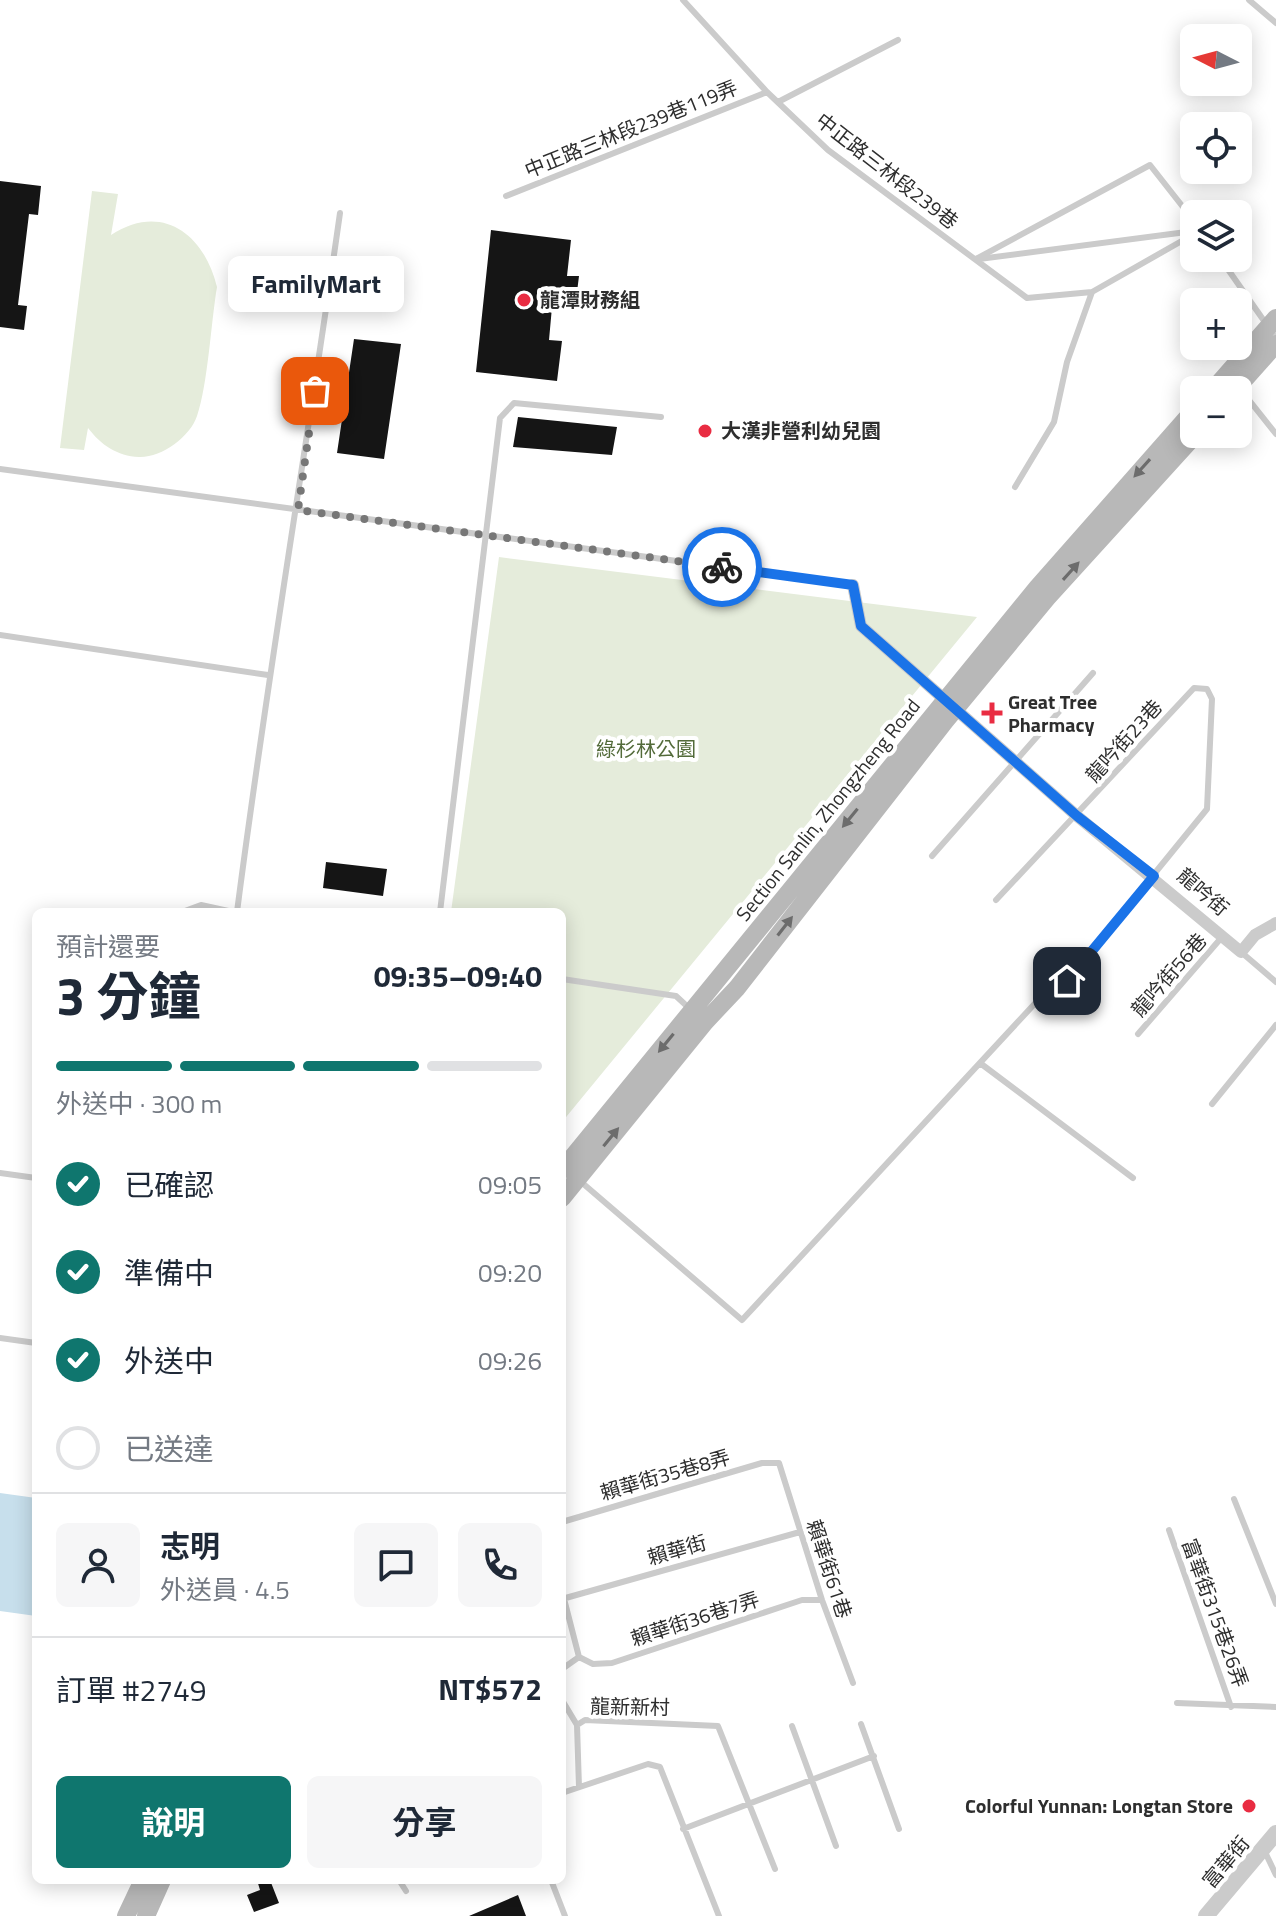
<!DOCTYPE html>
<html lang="zh-TW">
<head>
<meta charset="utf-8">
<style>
	body { margin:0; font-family:"Titillium Web","Noto Sans TC",sans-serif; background:#f6f6f7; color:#1f2937; height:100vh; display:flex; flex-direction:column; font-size:30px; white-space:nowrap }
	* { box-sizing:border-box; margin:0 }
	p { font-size:26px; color:#747a83 }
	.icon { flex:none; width:44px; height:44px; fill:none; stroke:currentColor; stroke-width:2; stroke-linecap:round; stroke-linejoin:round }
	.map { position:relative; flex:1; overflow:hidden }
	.drawer { position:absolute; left:32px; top:908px; width:534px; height:976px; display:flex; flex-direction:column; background:#fff; border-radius:12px; box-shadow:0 4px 20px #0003 }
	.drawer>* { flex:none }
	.needle { width:52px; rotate:276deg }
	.buttons { position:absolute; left:1180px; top:24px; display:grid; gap:16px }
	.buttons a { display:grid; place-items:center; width:72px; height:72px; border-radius:12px; background:#fff; box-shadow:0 4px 20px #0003; font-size:40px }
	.pin { position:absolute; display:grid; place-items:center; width:68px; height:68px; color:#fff; margin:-34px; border-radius:16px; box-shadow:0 4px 12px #0006 }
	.courier { position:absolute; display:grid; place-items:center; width:80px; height:80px; margin:-40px; border:6px solid #1a73e8; border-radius:50%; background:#fff; color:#222; box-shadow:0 2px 10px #0007 }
	.bubble { position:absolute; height:56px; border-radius:12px; background:#fff; box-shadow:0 4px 20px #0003; font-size:26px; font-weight:700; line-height:56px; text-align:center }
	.overview em { font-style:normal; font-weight:700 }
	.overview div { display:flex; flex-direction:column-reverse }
	.overview { display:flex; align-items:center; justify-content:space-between; height:136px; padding:0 24px }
	h1 { font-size:52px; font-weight:700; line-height:60px }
	.bar { display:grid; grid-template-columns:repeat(4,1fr); gap:12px 8px; align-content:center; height:96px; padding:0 24px }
	.bar i { height:10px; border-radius:6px; background:#e0e1e3 }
	.bar .active { background:#0f766e }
	.bar p { grid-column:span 4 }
	.line { display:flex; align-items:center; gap:20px; padding:0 24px; border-top:2px solid #e0e1e3 }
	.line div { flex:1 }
	.round { display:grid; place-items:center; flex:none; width:84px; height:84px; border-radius:12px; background:#f6f6f7 }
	ol { padding:0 24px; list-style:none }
	li { display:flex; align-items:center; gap:24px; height:88px }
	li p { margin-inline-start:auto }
	li .icon { padding:8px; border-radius:50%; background:#0f766e; color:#fff; stroke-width:4 }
	li:last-child { color:#747a83 }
	li i { width:44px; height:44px; border:4px solid #e0e1e3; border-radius:50% }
	.cta { display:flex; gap:16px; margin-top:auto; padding:16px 24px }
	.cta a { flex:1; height:92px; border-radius:12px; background:#0f766e; color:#fff; font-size:32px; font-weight:700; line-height:92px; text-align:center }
	.cta a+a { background:#f6f6f7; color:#1f2937 }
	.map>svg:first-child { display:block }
</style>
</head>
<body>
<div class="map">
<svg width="1276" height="1916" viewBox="0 0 1276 1916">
	<rect width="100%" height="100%" fill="#fff"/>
	<path fill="#e5ecdb" d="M 92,191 L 118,194 L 111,235 C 161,202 204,233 217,287 C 211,322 208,384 197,416 C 190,437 161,458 139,457 C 117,456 101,445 88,428 L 84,450 L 60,448 Z
		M 499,557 L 977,617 L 562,1122 L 562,912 L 451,912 Z"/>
	<path fill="#c7dfec" d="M 0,1493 L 36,1498 L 36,1616 L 0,1611 Z"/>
	<path fill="#151515" d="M 0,181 L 41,186 L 38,215 L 29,214 L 18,305 L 27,306 L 24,330 L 0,327 Z
		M 491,230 L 571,240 L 567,276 L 579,276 L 577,292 L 566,291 L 564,308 L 552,307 L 549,340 L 562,341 L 557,381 L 476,372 Z
		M 354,339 L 401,344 L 384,459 L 337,453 Z
		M 518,417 L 617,427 L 612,455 L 513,447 Z
		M 326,862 L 387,869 L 383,896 L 323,888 Z
		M 257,1880 L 270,1880 L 279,1903 L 254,1912 L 247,1895 L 260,1890 Z
		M 518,1895 L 526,1916 L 469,1916 Z"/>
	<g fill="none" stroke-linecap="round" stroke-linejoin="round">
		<path stroke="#cbcbcb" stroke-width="6" d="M 683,0 L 767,92 L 828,150 L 1027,298 L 1092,292 L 1194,234
			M 1249,0 L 1276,23
			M 778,102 L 898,40
			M 506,196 L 767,92
			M 1220,258 L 1276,338
			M 976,259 L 1150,165 L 1194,221
			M 979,259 L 1194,231
			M 1241,390 L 1276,434
			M 0,469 L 853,585
			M 1015,487 L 1054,422 L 1067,362 L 1092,292
			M 0,635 L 268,675
			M 932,856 L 1093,673
			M 996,900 L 1194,688 L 1207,689 L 1212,699 L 1207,809 L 1067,981
			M 182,912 L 201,905 L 233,912
			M 237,912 C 267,678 307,446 340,213
			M 440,912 L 500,418 L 514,403 L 661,417
			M 1241,952 L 1276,982
			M 562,979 L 676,996 L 690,1009
			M 1138,1034 L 1222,937
			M 980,1063 L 1133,1178
			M 1212,1104 L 1276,1025
			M 0,1173 L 36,1178
			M 580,1181 L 742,1320 L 1052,985
			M 0,1338 L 36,1343
			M 1234,1499 L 1276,1604
			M 562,1522 L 762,1463 L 779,1463 L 822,1600 L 853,1683
			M 1169,1530 L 1231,1707
			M 562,1591 L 579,1657
			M 562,1599 L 800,1532
			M 579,1657 L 593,1664 L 612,1663 L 802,1600 L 822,1600
			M 562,1669 L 579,1657
			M 562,1700 L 577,1725
			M 1177,1703 L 1276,1707
			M 861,1724 L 899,1829
			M 792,1726 L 836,1846
			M 579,1787 L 577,1725 L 585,1720 L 718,1726 L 775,1869
			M 562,1793 L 648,1764 L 660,1767 L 719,1916
			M 683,1829 L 874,1756
			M 1265,1852 L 1276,1875
			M 399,1880 L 406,1891
			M 551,1880 L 565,1916"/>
		<path stroke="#cbcbcb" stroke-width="12" d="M 853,585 L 861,626 L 1077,816 L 1241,952 L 1255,935 L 1276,923"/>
		<path stroke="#cbcbcb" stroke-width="16" d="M 1206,1916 L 1276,1833"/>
		<path stroke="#b8b8b8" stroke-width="18" d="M 1213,390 L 1276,318
			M 1235,390 L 1276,344
			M 562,1170 L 1037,588 L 1194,410
			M 562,1198 L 705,1022 L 737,988 L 946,720 L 1047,598 L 1196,434
			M 126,1916 L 143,1880
			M 146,1916 L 162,1880"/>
	</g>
	<defs><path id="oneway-solid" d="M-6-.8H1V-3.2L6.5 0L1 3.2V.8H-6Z" transform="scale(2)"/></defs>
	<g fill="#6c6c6c">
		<use href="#oneway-solid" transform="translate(1142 468) rotate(132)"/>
		<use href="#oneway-solid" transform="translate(1071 571) rotate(-48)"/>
		<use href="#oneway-solid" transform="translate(850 818) rotate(129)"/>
		<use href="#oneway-solid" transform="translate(785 926) rotate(-52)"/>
		<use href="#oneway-solid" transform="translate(666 1043) rotate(129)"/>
		<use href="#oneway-solid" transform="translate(611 1137) rotate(-51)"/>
	</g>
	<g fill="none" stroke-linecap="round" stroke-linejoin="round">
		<path stroke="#777" stroke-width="8" stroke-dasharray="0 14.4" d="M 315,391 L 298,510 L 722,567"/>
		<path stroke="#1a73e8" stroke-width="10" d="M 722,567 L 853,585 L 861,626 L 1077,816 L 1154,876 L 1067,981"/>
	</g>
	<g fill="#e92c42" stroke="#fff" stroke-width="3">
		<circle cx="524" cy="300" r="8"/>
		<circle cx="705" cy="431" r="8"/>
		<path d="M988 701h8v8h8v8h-8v8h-8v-8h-8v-8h8z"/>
		<circle cx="1249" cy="1806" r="8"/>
	</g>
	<g text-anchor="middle" stroke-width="8" stroke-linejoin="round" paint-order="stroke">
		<g font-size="20" fill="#2e2e2e" stroke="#fff">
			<text transform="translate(631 129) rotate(-22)" y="7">中正路三林段239巷119弄</text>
			<text transform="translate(887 171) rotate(38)" y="7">中正路三林段239巷</text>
			<text transform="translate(1124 741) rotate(-48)" y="7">龍吟街23巷</text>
			<text transform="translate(828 810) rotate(-51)" y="7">Section Sanlin, Zhongzheng Road</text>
			<text transform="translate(1203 892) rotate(41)" y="7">龍吟街</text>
			<text transform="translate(1169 975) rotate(-49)" y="7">龍吟街56巷</text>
			<text transform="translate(665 1475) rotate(-16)" y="7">賴華街35巷8弄</text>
			<text transform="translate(677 1550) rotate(-16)" y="7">賴華街</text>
			<text transform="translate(829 1569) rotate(72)" y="7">賴華街61巷</text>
			<text transform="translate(1215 1613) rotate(70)" y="7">富華街315巷26弄</text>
			<text transform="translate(695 1619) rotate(-18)" y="7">賴華街36巷7弄</text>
			<text transform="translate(630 1707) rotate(1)" y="7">龍新新村</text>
			<text transform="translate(1226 1862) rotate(-50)" y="7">富華街</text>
		</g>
		<g font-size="20" font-weight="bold" fill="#2e2e2e" stroke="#fff" text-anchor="start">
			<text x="540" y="307">龍潭財務組</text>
			<text x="721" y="438">大漢非營利幼兒園</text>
			<text x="1008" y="709">Great Tree<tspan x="1008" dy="23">Pharmacy</tspan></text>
			<text x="1233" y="1813" text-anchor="end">Colorful Yunnan: Longtan Store</text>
		</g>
		<g font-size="20" fill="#536b3a" stroke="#fff">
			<text x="646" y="756">綠杉林公園</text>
		</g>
	</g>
</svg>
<div class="buttons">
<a><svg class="needle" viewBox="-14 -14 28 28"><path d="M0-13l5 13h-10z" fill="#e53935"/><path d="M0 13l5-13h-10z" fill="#747a83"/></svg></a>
<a><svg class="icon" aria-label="locate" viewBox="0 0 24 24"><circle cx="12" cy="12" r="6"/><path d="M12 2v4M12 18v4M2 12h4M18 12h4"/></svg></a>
<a><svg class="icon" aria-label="layers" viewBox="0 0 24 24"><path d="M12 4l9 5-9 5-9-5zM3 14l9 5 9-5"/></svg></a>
<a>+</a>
<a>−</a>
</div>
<div class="pin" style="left:315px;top:391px;background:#ea580c"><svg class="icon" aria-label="bag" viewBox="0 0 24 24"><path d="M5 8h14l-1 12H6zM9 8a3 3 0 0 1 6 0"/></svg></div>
<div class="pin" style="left:1067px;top:981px;background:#1f2937"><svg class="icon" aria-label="home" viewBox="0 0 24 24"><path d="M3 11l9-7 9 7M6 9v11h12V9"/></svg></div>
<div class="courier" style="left:722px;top:567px"><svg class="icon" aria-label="bike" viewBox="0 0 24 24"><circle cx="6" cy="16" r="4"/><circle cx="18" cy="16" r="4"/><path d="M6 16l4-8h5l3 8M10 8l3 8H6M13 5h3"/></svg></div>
<div class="bubble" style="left:228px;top:256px;width:176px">FamilyMart</div>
<section class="drawer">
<div class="overview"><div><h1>3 分鐘</h1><p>預計還要</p></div><em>09:35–09:40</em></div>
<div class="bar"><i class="active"></i><i class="active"></i><i class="active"></i><i></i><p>外送中 · 300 m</p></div>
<ol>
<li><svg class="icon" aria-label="check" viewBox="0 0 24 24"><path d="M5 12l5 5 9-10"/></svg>已確認<p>09:05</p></li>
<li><svg class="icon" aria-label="check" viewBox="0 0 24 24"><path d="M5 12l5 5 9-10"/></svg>準備中<p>09:20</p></li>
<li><svg class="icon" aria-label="check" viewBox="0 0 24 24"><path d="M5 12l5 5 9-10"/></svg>外送中<p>09:26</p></li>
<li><i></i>已送達</li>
</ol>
<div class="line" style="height:144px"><a class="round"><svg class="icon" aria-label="person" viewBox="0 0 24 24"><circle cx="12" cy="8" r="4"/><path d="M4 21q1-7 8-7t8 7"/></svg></a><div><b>志明</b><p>外送員 · 4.5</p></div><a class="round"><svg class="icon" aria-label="chat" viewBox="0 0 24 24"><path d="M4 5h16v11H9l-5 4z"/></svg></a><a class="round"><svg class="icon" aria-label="phone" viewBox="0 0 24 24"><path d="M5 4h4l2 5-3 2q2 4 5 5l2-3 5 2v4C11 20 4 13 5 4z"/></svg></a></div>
<div class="line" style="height:104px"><div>訂單 #2749</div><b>NT$572</b></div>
<div class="cta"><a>說明</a><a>分享</a></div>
</section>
</div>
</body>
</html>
